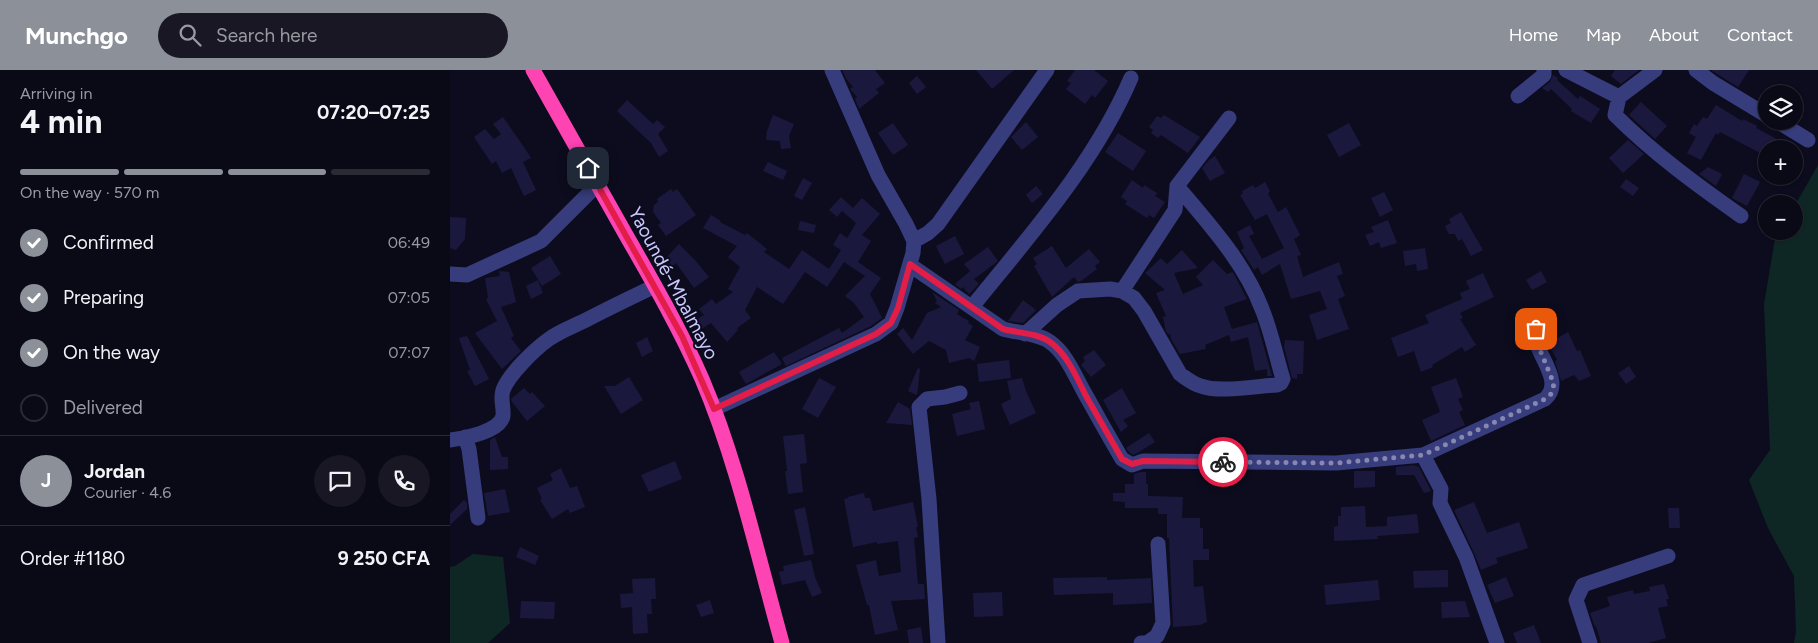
<!DOCTYPE html>
<html lang="en">
<head>
<meta charset="utf-8">
<style>
	body { margin:0; font-family:Figtree,sans-serif; background:#181723; color:#f1f3f6; height:100vh; display:flex; flex-direction:column; font-size:19px; white-space:nowrap }
	* { box-sizing:border-box; margin:0 }
	p { font-size:16px; color:#999aa1 }
	.icon { flex:none; width:28px; height:28px; fill:none; stroke:currentColor; stroke-width:2; stroke-linecap:round; stroke-linejoin:round }
	.map { position:relative; flex:1; overflow:hidden }
	.drawer { display:flex; flex-direction:column; background:#0a0916; width:450px }
	.drawer>* { flex:none }
	.buttons { position:absolute; left:1308px; top:15px; display:grid; gap:10px }
	.buttons a { display:grid; place-items:center; width:45px; height:45px; border-radius:50%; background:#0a0916; box-shadow:0 1px 4px #0004,0 0 0 1px #2a2a35; font-size:25px }
	.pin { position:absolute; display:grid; place-items:center; width:42px; height:42px; color:#fff; margin:-21px; border-radius:10px; box-shadow:0 2px 8px #0006 }
	.courier { position:absolute; display:grid; place-items:center; width:50px; height:50px; margin:-25px; border:4px solid #e11d48; border-radius:50%; background:#fff; color:#222; box-shadow:0 1px 6px #0007 }
	.headline em { font-style:normal; font-weight:700 }
	.headline div { display:flex; flex-direction:column-reverse }
	.headline { display:flex; align-items:center; justify-content:space-between; height:85px; padding:0 20px }
	h1 { font-size:32px; font-weight:700; line-height:38px }
	.bar { display:grid; grid-template-columns:repeat(4,1fr); gap:8px 5px; align-content:center; height:60px; padding:0 20px }
	.bar i { height:6px; border-radius:4px; background:#2a2a35 }
	.bar .active { background:#8c9099 }
	.bar p { grid-column:span 4 }
	.line { display:flex; align-items:center; gap:12px; padding:0 20px; border-top:1px solid #2a2a35 }
	.line div { flex:1 }
	.round { display:grid; place-items:center; flex:none; width:52px; height:52px; border-radius:26px; background:#181723 }
	ol { padding:0 20px; list-style:none }
	li { display:flex; align-items:center; gap:15px; height:55px }
	li p { margin-inline-start:auto }
	li .icon { padding:5px; border-radius:50%; background:#8c9099; color:#fff; stroke-width:4 }
	li:last-child { color:#999aa1 }
	li i { width:28px; height:28px; border:2px solid #2a2a35; border-radius:50% }
	header { display:flex; align-items:center; gap:30px; box-sizing:border-box; height:70px; padding:0 25px; background:#8c9099; color:#fff }
	header strong { font-size:24px }
	nav { display:flex; gap:28px; margin-inline-start:auto; font-size:18px }
	.search { width:350px; height:45px; background:#181723; display:flex; align-items:center; gap:12px; box-sizing:border-box; padding:0 18px; border-radius:28px; color:#999aa1; font-size:19px }
	main { display:flex; flex:1; min-height:0 }
	.map>svg:first-child { display:block }
</style>
</head>
<body>
<header>
<strong>Munchgo</strong>
<div class="search"><svg class="icon" aria-label="search" viewBox="0 0 24 24"><circle cx="10" cy="10" r="6"/><path d="M15 15l6 6"/></svg>Search here</div>
<nav><a>Home</a><a>Map</a><a>About</a><a>Contact</a></nav>
</header>
<main>
<section class="drawer">
<div class="headline"><div><h1>4 min</h1><p>Arriving in</p></div><em>07:20–07:25</em></div>
<div class="bar"><i class="active"></i><i class="active"></i><i class="active"></i><i></i><p>On the way · 570 m</p></div>
<ol>
<li><svg class="icon" aria-label="check" viewBox="0 0 24 24"><path d="M5 12l5 5 9-10"/></svg>Confirmed<p>06:49</p></li>
<li><svg class="icon" aria-label="check" viewBox="0 0 24 24"><path d="M5 12l5 5 9-10"/></svg>Preparing<p>07:05</p></li>
<li><svg class="icon" aria-label="check" viewBox="0 0 24 24"><path d="M5 12l5 5 9-10"/></svg>On the way<p>07:07</p></li>
<li><i></i>Delivered</li>
</ol>
<div class="line" style="height:90px"><b class="round" style="background:#8c9099;color:#fff">J</b><div><b>Jordan</b><p>Courier · 4.6</p></div><a class="round"><svg class="icon" aria-label="chat" viewBox="0 0 24 24"><path d="M4 5h16v11H9l-5 4z"/></svg></a><a class="round"><svg class="icon" aria-label="phone" viewBox="0 0 24 24"><path d="M5 4h4l2 5-3 2q2 4 5 5l2-3 5 2v4C11 20 4 13 5 4z"/></svg></a></div>
<div class="line" style="height:65px"><div>Order #1180</div><b>9 250 CFA</b></div>
</section>
<div class="map">
<svg width="1368" height="573" viewBox="0 0 1368 573">
	<rect width="100%" height="100%" fill="#0d0c1e"/>
	<path fill="#0f2724" d="M 1368,95 L 1368,573 L 1344,573 L 1346,562 L 1344,506 L 1318,458 L 1299,410 L 1320,380 L 1314,234 L 1325,169 L 1330,161 L 1344,161 L 1344,137 Z
		M 23,484 L 53,487 L 60,553 L 38,573 L 0,573 L 0,497 L 5,496 Z"/>
	<path fill="#1b183e" d="M 392,0 L 425,0 L 435,13 L 426,19 L 429,23 L 409,39 L 405,29 L 407,27 L 400,19 L 403,17 L 397,10 Z
		M 526,0 L 564,0 L 542,19 Z
		M 625,0 L 644,0 L 658,11 L 645,28 L 642,25 L 635,34 L 616,19 L 621,13 L 617,11 Z
		M 1165,0 L 1189,0 L 1171,14 L 1161,6 Z
		M 1261,0 L 1299,0 L 1288,17 Z
		M 1103,5 L 1108,8 L 1107,10 L 1128,29 L 1130,26 L 1150,39 L 1141,53 L 1121,41 L 1122,39 L 1101,19 L 1098,22 L 1092,18 L 1100,12 Z
		M 467,6 L 476,17 L 467,24 L 459,13 Z
		M 177,30 L 203,54 L 207,50 L 215,57 L 208,64 L 218,81 L 209,87 L 201,73 L 167,41 Z
		M 1191,32 L 1217,56 L 1205,69 L 1179,45 Z
		M 1266,35 L 1292,51 L 1293,49 L 1307,56 L 1306,58 L 1330,71 L 1326,79 L 1316,79 L 1316,86 L 1270,62 L 1268,65 L 1266,63 L 1251,90 L 1237,83 L 1246,67 L 1239,63 L 1244,54 L 1247,56 L 1253,47 L 1257,49 Z
		M 323,45 L 344,54 L 339,66 L 341,78 L 331,79 L 330,71 L 316,70 L 317,61 Z
		M 714,45 L 750,67 L 738,83 L 711,65 L 708,68 L 701,63 L 703,60 L 699,57 L 707,46 L 711,48 Z
		M 53,47 L 76,80 L 81,88 L 73,92 L 86,120 L 74,126 L 61,98 L 52,103 L 46,91 L 42,94 L 24,67 L 35,59 L 44,69 L 51,64 L 43,54 Z
		M 576,52 L 588,67 L 572,80 L 561,67 Z
		M 443,53 L 458,75 L 443,85 L 428,63 Z
		M 899,53 L 911,75 L 889,87 L 877,65 Z
		M 668,63 L 696,81 L 683,101 L 655,82 Z
		M 1178,70 L 1194,84 L 1173,103 L 1159,88 Z
		M 765,86 L 775,103 L 760,111 L 752,98 L 759,90 Z
		M 318,92 L 337,101 L 333,110 L 313,101 Z
		M 1258,97 L 1272,104 L 1266,116 L 1249,104 Z
		M 1294,104 L 1310,112 L 1297,136 L 1282,128 Z
		M 353,108 L 362,113 L 352,130 L 344,126 Z
		M 1176,109 L 1189,118 L 1183,126 L 1170,117 Z
		M 682,110 L 693,118 L 694,115 L 707,123 L 705,126 L 715,132 L 704,148 L 699,145 L 697,148 L 675,134 L 677,131 L 671,127 Z
		M 815,112 L 820,121 L 818,124 L 828,142 L 836,137 L 850,165 L 844,169 L 851,185 L 847,186 L 853,207 L 889,192 L 893,204 L 887,206 L 895,226 L 888,229 L 899,259 L 867,270 L 859,245 L 877,239 L 870,221 L 841,229 L 830,194 L 812,205 L 808,197 L 804,200 L 791,180 L 794,178 L 787,162 L 800,155 L 804,164 L 799,166 L 812,189 L 834,178 L 817,144 L 805,150 L 790,125 L 793,124 L 792,121 L 803,115 L 805,118 Z
		M 586,116 L 593,124 L 582,133 L 576,125 Z
		M 221,119 L 223,122 L 227,119 L 246,145 L 216,166 L 208,155 L 211,153 L 203,142 L 204,135 L 208,132 L 207,129 Z
		M 934,122 L 943,140 L 930,147 L 921,128 Z
		M 391,127 L 403,138 L 412,128 L 430,144 L 412,165 L 421,171 L 408,192 L 431,208 L 420,224 L 432,248 L 421,256 L 336,296 L 332,288 L 389,258 L 392,263 L 414,247 L 404,233 L 395,226 L 415,206 L 394,192 L 377,217 L 355,202 L 333,234 L 307,217 L 295,240 L 301,248 L 287,258 L 288,260 L 277,272 L 261,253 L 250,260 L 244,251 L 254,245 L 249,239 L 262,229 L 266,234 L 283,222 L 278,219 L 290,197 L 278,187 L 287,176 L 253,158 L 261,145 L 271,151 L 270,152 L 295,165 L 297,163 L 317,179 L 314,182 L 339,199 L 352,180 L 379,199 L 391,180 L 383,175 L 390,163 L 397,168 L 406,153 L 392,141 L 387,147 L 379,140 Z
		M 1011,142 L 1033,180 L 1021,186 L 1012,169 L 1008,171 L 1005,164 L 999,164 L 995,156 L 1001,153 L 999,149 Z
		M 0,147 L 16,148 L 15,169 L 6,180 L 0,178 Z
		M 938,150 L 947,173 L 931,178 L 929,172 L 920,176 L 915,165 L 924,162 L 921,157 Z
		M 350,151 L 366,155 L 364,163 L 348,160 Z
		M 505,166 L 514,184 L 495,194 L 486,176 Z
		M 229,174 L 245,190 L 259,207 L 244,218 L 226,193 L 223,196 L 215,189 Z
		M 602,176 L 616,198 L 639,179 L 650,192 L 645,196 L 647,199 L 631,211 L 628,212 L 624,207 L 602,227 L 584,196 L 587,194 L 583,188 Z
		M 538,177 L 548,191 L 524,209 L 529,214 L 519,224 L 513,217 L 511,219 L 505,214 L 520,201 L 514,194 Z
		M 975,178 L 978,199 L 967,201 L 966,194 L 955,196 L 953,181 Z
		M 732,180 L 748,198 L 724,203 L 733,224 L 753,215 L 746,207 L 763,190 L 777,204 L 783,202 L 797,229 L 774,237 L 782,259 L 807,252 L 822,306 L 817,306 L 817,299 L 805,301 L 798,267 L 781,272 L 779,265 L 755,275 L 756,279 L 730,284 L 721,269 L 720,264 L 718,264 L 716,261 L 713,247 L 716,246 L 706,223 L 715,220 L 695,203 L 711,188 L 717,194 Z
		M 100,186 L 111,204 L 92,216 L 81,198 Z
		M 49,201 L 59,202 L 66,232 L 51,237 L 64,266 L 61,268 L 71,281 L 52,299 L 25,263 L 47,251 L 36,229 L 38,228 L 35,208 L 50,206 Z
		M 1091,201 L 1097,212 L 1082,220 L 1076,210 Z
		M 1033,203 L 1044,227 L 1010,243 L 1013,248 L 1010,249 L 1026,275 L 1015,282 L 1012,277 L 982,295 L 983,297 L 971,302 L 964,281 L 948,287 L 941,268 L 979,253 L 975,245 L 1012,229 L 1010,223 L 1020,219 L 1016,211 Z
		M 88,210 L 93,223 L 81,229 L 76,216 Z
		M 482,222 L 509,240 L 507,244 L 519,251 L 518,253 L 523,256 L 515,270 L 530,277 L 524,291 L 519,288 L 499,293 L 496,280 L 479,271 L 463,284 L 447,264 L 453,258 L 462,270 L 477,243 L 491,237 L 485,233 L 487,231 Z
		M 573,230 L 586,240 L 573,253 L 558,251 Z
		M 1118,262 L 1127,281 L 1130,280 L 1141,306 L 1129,311 L 1124,305 L 1111,311 L 1105,291 L 1107,290 L 1098,273 Z
		M 17,266 L 39,309 L 25,316 L 17,301 L 20,300 L 9,268 Z
		M 197,267 L 203,281 L 192,287 L 186,273 Z
		M 835,270 L 854,271 L 853,304 L 847,304 L 847,309 L 842,308 L 834,277 Z
		M 644,280 L 656,295 L 641,307 L 631,295 L 635,291 L 633,287 Z
		M 324,282 L 332,294 L 296,314 L 289,302 Z
		M 559,290 L 561,308 L 529,312 L 527,294 Z
		M 1179,296 L 1186,307 L 1176,314 L 1168,303 Z
		M 468,298 L 470,299 L 467,325 L 458,321 Z
		M 179,307 L 193,330 L 171,344 L 154,316 L 165,316 Z
		M 369,308 L 386,317 L 368,348 L 352,339 Z
		M 572,308 L 576,321 L 586,343 L 560,355 L 551,334 L 561,329 L 557,311 Z
		M 1006,308 L 1013,327 L 1008,329 L 1013,340 L 1009,342 L 1015,355 L 981,371 L 972,350 L 990,342 L 981,317 Z
		M 74,318 L 80,324 L 82,322 L 95,336 L 77,351 L 62,332 L 61,329 Z
		M 672,318 L 686,343 L 673,350 L 678,356 L 671,362 L 653,330 Z
		M 529,331 L 535,359 L 507,366 L 502,344 L 521,339 L 519,333 Z
		M 448,332 L 460,339 L 462,355 L 436,353 Z
		M 699,363 L 705,372 L 689,382 L 683,385 L 679,382 L 676,378 Z
		M 354,364 L 357,393 L 350,394 L 353,422 L 338,424 L 335,401 L 337,401 L 333,366 Z
		M 45,367 L 52,387 L 58,387 L 58,399 L 40,400 L 40,370 Z
		M 225,391 L 232,409 L 199,422 L 191,405 Z
		M 963,395 L 969,397 L 981,421 L 974,423 L 964,405 L 946,405 L 946,397 Z
		M 111,398 L 120,418 L 127,416 L 135,437 L 120,443 L 118,439 L 102,449 L 90,430 L 92,429 L 87,418 L 103,410 L 100,404 Z
		M 904,401 L 925,401 L 925,417 L 904,418 Z
		M 691,402 L 696,402 L 696,414 L 698,414 L 698,426 L 733,427 L 732,448 L 750,448 L 750,458 L 753,458 L 753,479 L 759,479 L 759,490 L 743,490 L 744,517 L 753,516 L 757,552 L 750,555 L 723,557 L 719,468 L 717,468 L 717,444 L 708,444 L 708,438 L 675,438 L 675,432 L 663,431 L 663,423 L 675,423 L 675,414 L 684,414 L 684,404 Z
		M 55,419 L 60,442 L 38,446 L 34,423 Z
		M 414,423 L 415,428 L 420,428 L 423,441 L 463,432 L 468,457 L 466,457 L 468,467 L 464,468 L 468,514 L 474,514 L 475,529 L 441,531 L 448,560 L 425,565 L 419,535 L 417,535 L 406,495 L 426,490 L 429,506 L 451,502 L 448,471 L 427,474 L 427,472 L 403,477 L 394,429 L 398,428 L 398,427 Z
		M 14,430 L 17,433 L 17,439 L 0,455 L 0,444 Z
		M 1024,432 L 1037,463 L 1069,452 L 1078,478 L 1046,488 L 1048,493 L 1031,500 L 1024,483 L 1004,440 Z
		M 915,436 L 916,457 L 937,456 L 937,447 L 967,444 L 969,463 L 927,466 L 928,469 L 884,471 L 884,457 L 888,456 L 888,446 L 891,446 L 891,437 Z
		M 355,437 L 364,484 L 354,486 L 344,440 Z
		M 1218,438 L 1229,438 L 1230,458 L 1219,458 Z
		M 70,477 L 89,486 L 85,495 L 66,487 Z
		M 361,490 L 365,507 L 372,523 L 362,527 L 355,510 L 332,515 L 329,502 L 334,501 L 333,496 Z
		M 998,500 L 998,517 L 964,518 L 963,501 Z
		M 657,507 L 657,510 L 701,508 L 702,533 L 663,535 L 663,523 L 604,525 L 603,508 Z
		M 1056,507 L 1064,526 L 1045,533 L 1037,515 Z
		M 205,508 L 206,529 L 201,529 L 202,544 L 197,544 L 198,563 L 183,564 L 182,537 L 171,538 L 170,524 L 183,523 L 182,509 Z
		M 928,510 L 930,530 L 876,535 L 874,515 Z
		M 1214,514 L 1219,529 L 1216,529 L 1218,536 L 1208,538 L 1216,568 L 1198,573 L 1151,573 L 1146,556 L 1145,557 L 1140,543 L 1160,536 L 1157,527 L 1183,520 L 1184,524 L 1200,521 L 1199,517 Z
		M 552,522 L 553,546 L 524,547 L 523,523 Z
		M 260,530 L 264,543 L 251,547 L 246,535 Z
		M 71,531 L 105,532 L 104,549 L 70,548 Z
		M 1015,531 L 1020,547 L 992,548 L 991,532 Z
		M 1084,555 L 1091,573 L 1067,573 L 1063,563 Z
		M 471,557 L 473,573 L 459,573 L 457,560 Z"/>
	<g fill="none" stroke-linecap="round" stroke-linejoin="round">
		<path stroke="#373c7d" stroke-width="15" d="M 1116,0 L 1169,27
			M 1205,0 L 1169,27 L 1165,45 C 1203,83 1247,115 1291,146
			M 1246,0 L 1263,13 L 1316,45
			M 1068,26 L 1094,5 L 1094,0
			M 1327,51 L 1358,70
			M 464,171 L 478,163 L 488,154 L 597,0
			M 460,195 L 553,259 C 567,263 588,263 600,272 C 616,283 625,306 634,322 C 647,345 659,367 672,389 L 682,395 L 693,391 L 886,393 L 973,385
			M 0,204 L 17,205 L 91,171 L 148,114
			M 672,221 L 725,140 L 727,116 L 779,48
			M 522,237 C 580,165 644,94 681,8
			M 575,264 L 607,235 L 628,221 L 660,219 L 672,221 L 684,228 L 694,241 L 730,304 C 737,309 743,314 751,316 C 768,323 807,316 827,315 L 831,313 L 833,309 C 826,286 821,261 812,239 C 794,192 759,154 727,116
			M 264,339 L 426,264 L 441,253 L 447,238 L 463,183 L 464,171 L 456,154 L 428,105 L 382,0
			M 15,367 L 19,379 L 28,448
			M 0,370 C 14,368 50,362 53,346 C 54,337 50,329 53,320 C 59,304 85,279 99,269 C 110,261 124,256 136,250 C 159,238 182,227 205,216
			M 488,573 L 479,429 L 469,337 L 477,329 L 495,327 L 510,323
			M 691,573 L 697,573 L 707,566 L 713,553 L 708,474
			M 1047,573 L 1016,487 L 990,433 L 991,419 L 973,385 L 1095,329 C 1113,313 1091,290 1086,271 C 1085,263 1086,254 1086,247
			M 1140,573 L 1126,530 L 1133,515 L 1218,486"/>
		<path stroke="#fe44b3" stroke-width="15" d="M 83,0 C 114,55 145,110 176,165 C 203,212 230,259 252,309 C 287,391 308,487 332,573"/>
	</g>
	<g fill="none" stroke-linecap="round" stroke-linejoin="round">
		<path stroke="#8787b0" stroke-width="5" stroke-dasharray="0 9" d="M 773,392 L 886,393 L 973,385 L 1095,329 L 1101,324 L 1104,314 L 1086,270 L 1086,259"/>
		<path stroke="#e11d48" stroke-width="6" d="M 138,98 L 232,266 L 264,339 L 426,264 L 441,253 L 448,238 L 460,194 L 553,259 C 567,263 588,263 600,272 C 617,284 627,308 636,326 C 648,347 660,368 672,389 L 682,394 L 693,391 L 773,392"/>
	</g>
	<g text-anchor="middle" stroke-width="4" stroke-linejoin="round" paint-order="stroke">
		<g font-size="19" fill="#c9c9ff" stroke="#0d0c1e">
			<text transform="translate(224 213) rotate(62)" y="7">Yaoundé-Mbalmayo</text>
		</g>
	</g>
</svg>
<div class="buttons">
<a><svg class="icon" aria-label="layers" viewBox="0 0 24 24"><path d="M12 4l9 5-9 5-9-5zM3 14l9 5 9-5"/></svg></a>
<a>+</a>
<a>−</a>
</div>
<div class="pin" style="left:1086px;top:259px;background:#ea580c"><svg class="icon" aria-label="bag" viewBox="0 0 24 24"><path d="M5 8h14l-1 12H6zM9 8a3 3 0 0 1 6 0"/></svg></div>
<div class="pin" style="left:138px;top:98px;background:#1f2937"><svg class="icon" aria-label="home" viewBox="0 0 24 24"><path d="M3 11l9-7 9 7M6 9v11h12V9"/></svg></div>
<div class="courier" style="left:773px;top:392px"><svg class="icon" aria-label="bike" viewBox="0 0 24 24"><circle cx="6" cy="16" r="4"/><circle cx="18" cy="16" r="4"/><path d="M6 16l4-8h5l3 8M10 8l3 8H6M13 5h3"/></svg></div>
</div>
</main>
</body>
</html>
